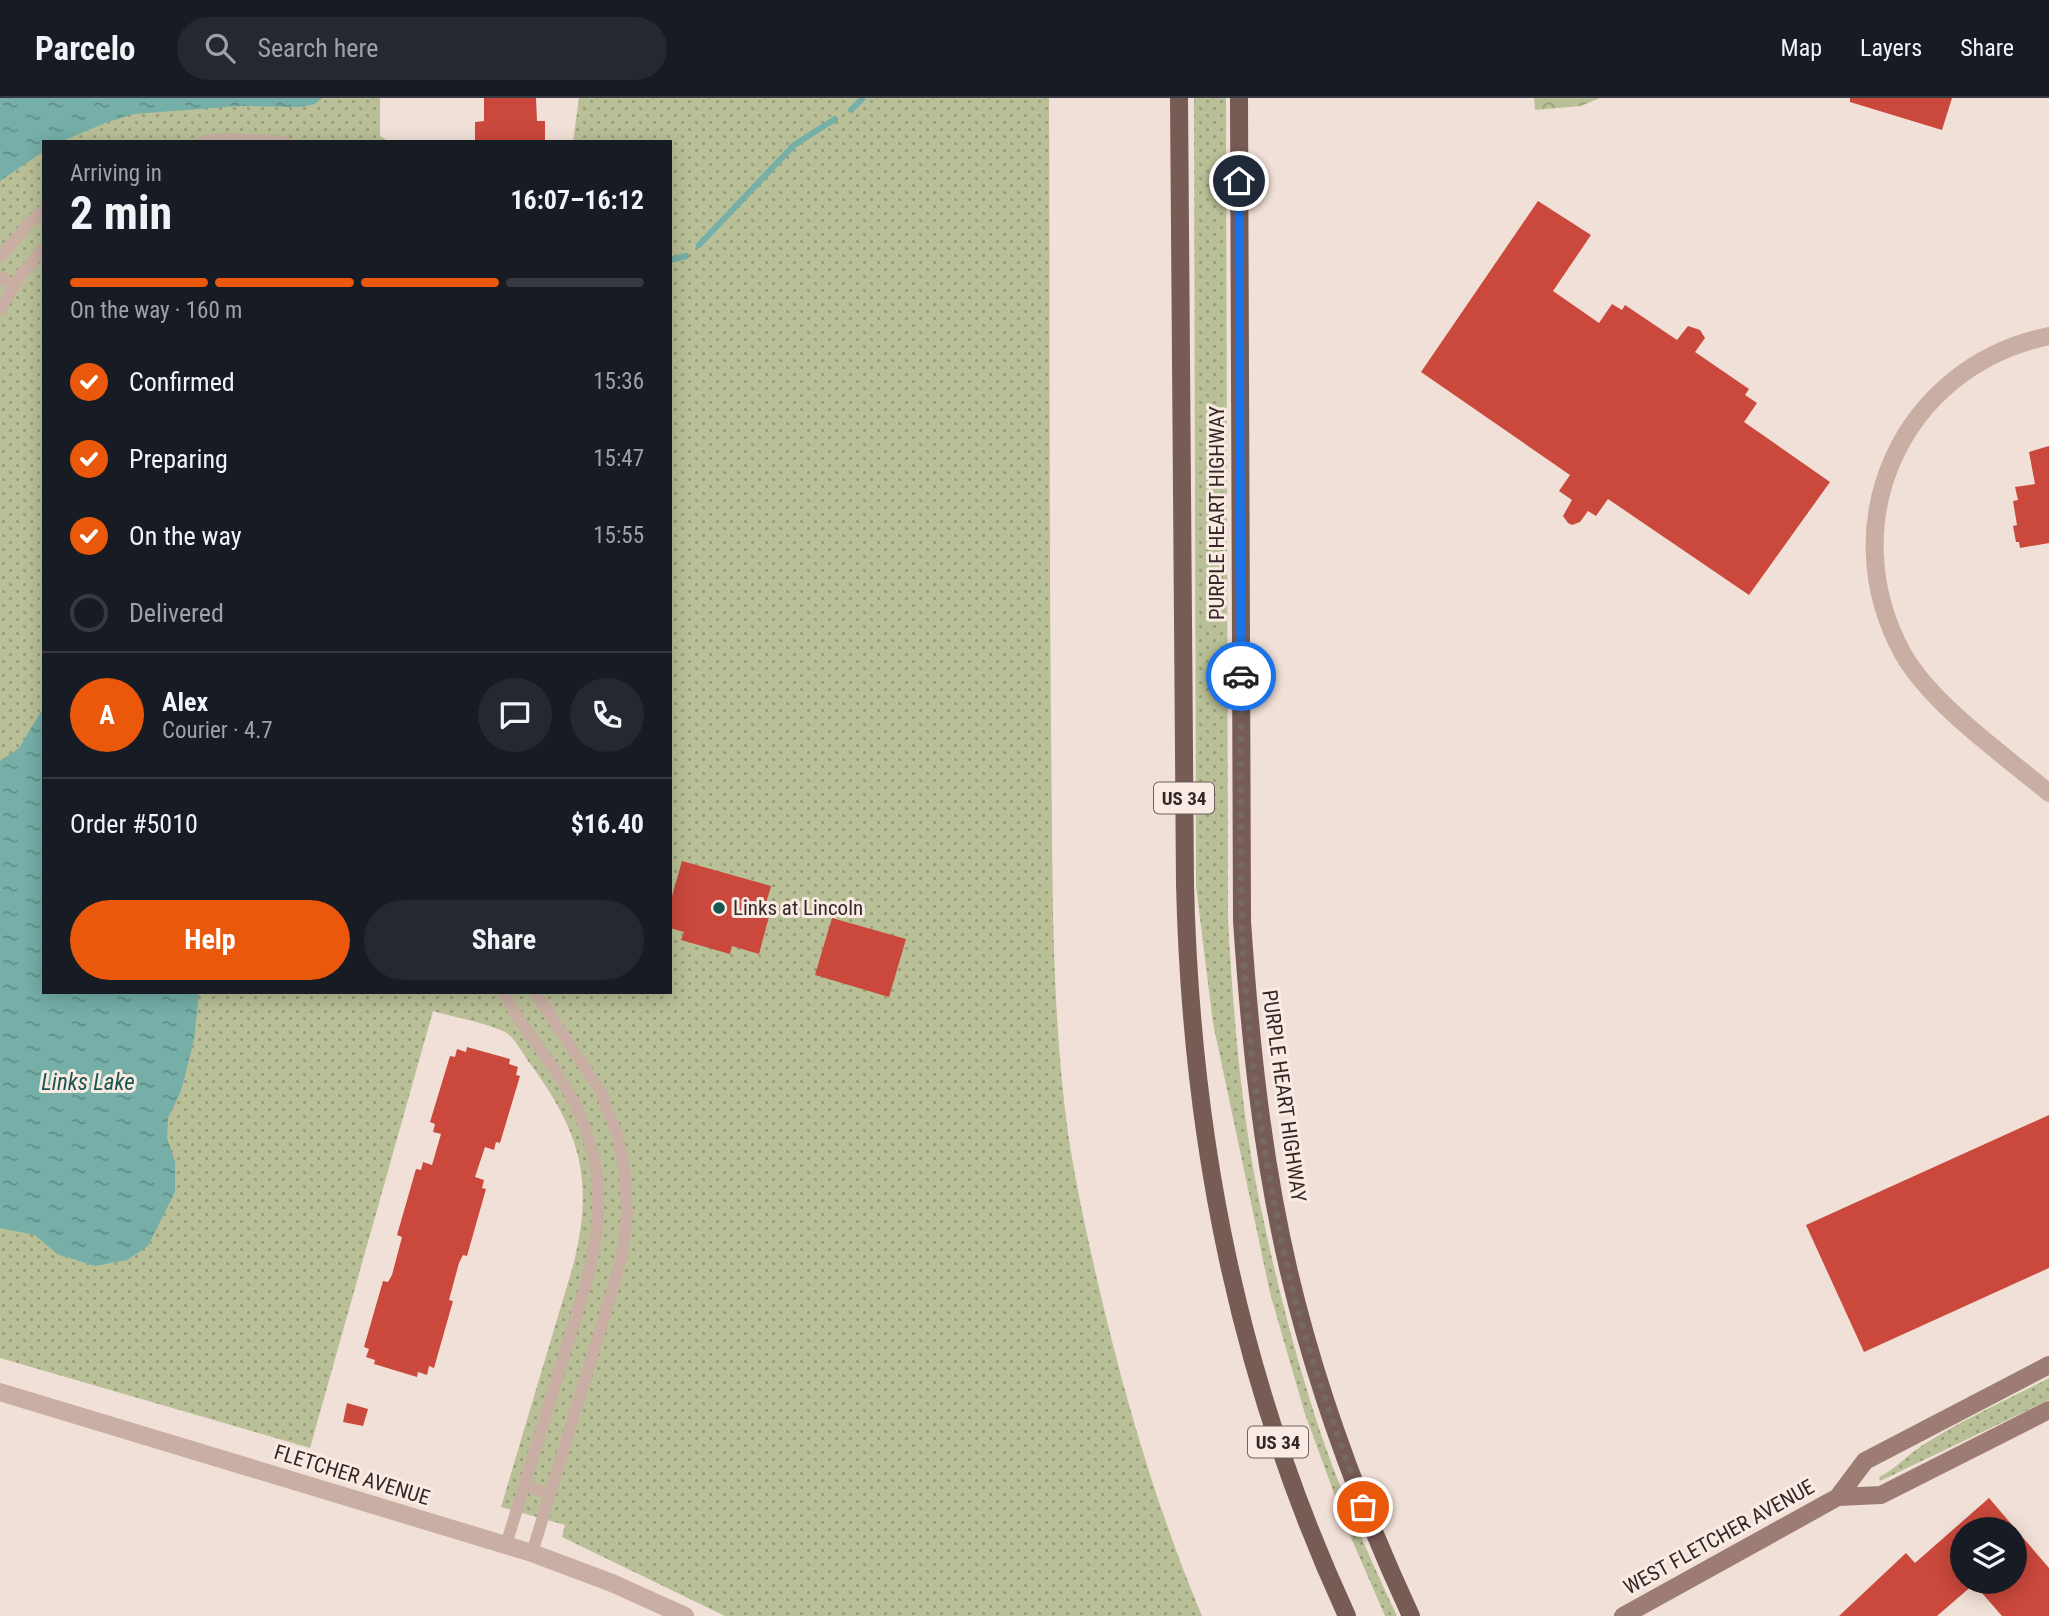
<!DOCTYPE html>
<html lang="en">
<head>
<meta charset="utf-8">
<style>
	body { margin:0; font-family:"Roboto Condensed",sans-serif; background:#242831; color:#f1f3f6; height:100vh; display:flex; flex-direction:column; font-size:26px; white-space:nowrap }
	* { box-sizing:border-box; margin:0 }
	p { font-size:23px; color:#9ea1a6 }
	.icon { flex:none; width:38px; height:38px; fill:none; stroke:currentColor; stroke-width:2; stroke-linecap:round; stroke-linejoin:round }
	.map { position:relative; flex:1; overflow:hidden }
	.sheet { position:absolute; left:42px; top:42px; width:630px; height:854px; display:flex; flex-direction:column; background:#171b24; border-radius:0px; box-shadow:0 4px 18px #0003 }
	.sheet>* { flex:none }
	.tools { position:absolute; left:1950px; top:1419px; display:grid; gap:14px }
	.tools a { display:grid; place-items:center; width:77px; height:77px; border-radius:50%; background:#171b24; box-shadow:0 4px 18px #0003; font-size:35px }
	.pin { position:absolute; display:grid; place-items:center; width:60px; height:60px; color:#fff; margin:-30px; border:4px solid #fff; border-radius:50%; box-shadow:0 2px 7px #0007 }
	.courier { position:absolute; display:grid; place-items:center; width:70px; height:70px; margin:-35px; border:5px solid #1a73e8; border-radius:50%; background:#fff; color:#222; box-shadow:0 2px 9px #0007 }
	.overview em { font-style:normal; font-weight:700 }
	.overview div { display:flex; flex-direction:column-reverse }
	.overview { display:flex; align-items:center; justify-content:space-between; height:119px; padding:0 28px }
	h1 { font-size:46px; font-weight:700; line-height:52px }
	.bar { display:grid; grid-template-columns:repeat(4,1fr); gap:10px 7px; align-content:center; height:84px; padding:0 28px }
	.bar i { height:9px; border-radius:5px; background:#363941 }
	.bar .active { background:#ea580c }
	.bar p { grid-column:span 4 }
	.line { display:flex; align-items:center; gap:18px; padding:0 28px; border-top:2px solid #363941 }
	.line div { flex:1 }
	.round { display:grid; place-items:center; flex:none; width:74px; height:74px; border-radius:37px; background:#242831 }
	ol { padding:0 28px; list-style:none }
	li { display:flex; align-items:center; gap:21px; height:77px }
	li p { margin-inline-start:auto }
	li .icon { padding:7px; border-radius:50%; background:#ea580c; color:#fff; stroke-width:4 }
	li:last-child { color:#9ea1a6 }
	li i { width:38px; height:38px; border:4px solid #363941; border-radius:50% }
	.primary-button { display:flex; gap:14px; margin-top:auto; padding:14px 28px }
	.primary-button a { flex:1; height:80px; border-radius:42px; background:#ea580c; color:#fff; font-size:28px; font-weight:700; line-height:80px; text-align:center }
	.primary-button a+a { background:#242831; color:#f1f3f6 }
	header { display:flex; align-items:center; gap:42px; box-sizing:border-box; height:98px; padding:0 35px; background:#171b24; border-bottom:2px solid #363941 }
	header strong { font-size:33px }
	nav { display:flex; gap:38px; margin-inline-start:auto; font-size:24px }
	.search { width:490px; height:63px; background:#242831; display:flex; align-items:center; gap:18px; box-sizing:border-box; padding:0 24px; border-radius:38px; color:#9ea1a6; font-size:26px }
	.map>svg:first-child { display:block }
</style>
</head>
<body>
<header>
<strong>Parcelo</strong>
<div class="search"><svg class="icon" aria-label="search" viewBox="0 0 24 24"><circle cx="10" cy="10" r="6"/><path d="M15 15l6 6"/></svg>Search here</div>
<nav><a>Map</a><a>Layers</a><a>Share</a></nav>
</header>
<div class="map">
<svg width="2049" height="1518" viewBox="0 0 2049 1518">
	<defs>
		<pattern id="green-dots" width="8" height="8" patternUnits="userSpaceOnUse" patternTransform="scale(1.75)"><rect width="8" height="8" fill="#b9c097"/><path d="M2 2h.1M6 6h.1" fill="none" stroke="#979c7b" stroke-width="1.8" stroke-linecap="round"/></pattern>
		<pattern id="forest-crowns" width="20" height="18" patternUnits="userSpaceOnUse" patternTransform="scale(1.75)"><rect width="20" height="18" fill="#b9c097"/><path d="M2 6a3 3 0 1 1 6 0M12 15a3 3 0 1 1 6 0" fill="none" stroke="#979c7b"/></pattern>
		<pattern id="water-ripples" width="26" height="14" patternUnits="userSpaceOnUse" patternTransform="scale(1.75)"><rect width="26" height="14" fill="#75afa8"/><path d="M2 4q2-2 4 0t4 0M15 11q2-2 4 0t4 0" fill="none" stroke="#618e89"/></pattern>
	</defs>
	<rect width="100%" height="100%" fill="#f1e0d7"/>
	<path fill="url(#green-dots)" d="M 0,0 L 380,0 L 380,38 L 390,44 L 44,44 L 44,894 L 670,894 L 670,44 L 573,44 L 579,0 L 1049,0 C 1050,211 1049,423 1051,634 C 1053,768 1050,902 1068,1035 C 1076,1089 1088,1142 1100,1194 C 1126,1305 1158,1413 1202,1518 L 725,1518 L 562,1439 L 565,1427 L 501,1409 L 573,1168 C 594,1085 582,1036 531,967 C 524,958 515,939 505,934 C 486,925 454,919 433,913 L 310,1350 L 0,1260 Z
		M 1194,0 L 1226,0 L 1228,822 C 1233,910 1240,999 1256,1086 C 1273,1172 1295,1259 1323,1342 C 1344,1402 1370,1461 1397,1518 L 1385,1518 L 1346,1428 L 1305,1316 L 1270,1195 L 1213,925 L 1196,788 Z
		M 2049,1280 L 2049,1302 L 1880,1383 L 1879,1379 C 1896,1371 1907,1357 1923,1347 C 1963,1321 2007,1302 2049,1280 Z"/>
	<path fill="url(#forest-crowns)" d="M 1534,0 L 1600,0 L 1581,8 L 1535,12 Z"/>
	<path fill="url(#water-ripples)" d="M 0,0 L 322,0 L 315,6 L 302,9 L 240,8 L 134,16 L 105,25 L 60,44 L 44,44 L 44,53 L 0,83 Z
		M 44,609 L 44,894 L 199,894 L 194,942 L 181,993 L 168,1020 L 167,1040 L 175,1064 L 175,1094 L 148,1148 L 127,1162 L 95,1168 L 57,1156 L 35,1137 L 0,1130 L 0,663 L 19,650 Z"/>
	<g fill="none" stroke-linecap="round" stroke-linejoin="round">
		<path stroke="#75afa8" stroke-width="6" d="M 851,12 L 863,0
			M 699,147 L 794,47 L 835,21
			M 670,162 L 686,158"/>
	</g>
	<path fill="#ca483c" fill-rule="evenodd" d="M 484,0 L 536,0 L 537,23 L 545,23 L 545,44 L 475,44 L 475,24 L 484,23 Z
		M 1850,0 L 1952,0 L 1942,32 L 1850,4 Z
		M 1538,103 L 1591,137 L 1553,193 L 1599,225 L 1612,206 L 1622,212 L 1625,207 L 1677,242 L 1688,228 L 1700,232 L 1705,240 L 1695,254 L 1749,291 L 1745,297 L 1757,305 L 1744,324 L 1830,384 L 1749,497 L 1608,401 L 1596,418 L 1588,413 L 1580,424 L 1572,427 L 1568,425 L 1563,418 L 1572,402 L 1559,393 L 1570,377 L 1421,274 Z
		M 2049,348 L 2049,445 L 2020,450 L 2019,444 L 2016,444 L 2013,428 L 2017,427 L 2013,403 L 2018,402 L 2015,389 L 2035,386 L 2029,354 Z
		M 682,763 L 771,788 L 765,809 L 771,811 L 759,856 L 732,848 L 730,856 L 681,842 L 684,834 L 670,830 L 670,805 Z
		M 832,820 L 906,841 L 889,899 L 815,877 Z
		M 467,949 L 510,961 L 509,966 L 518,969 L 516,977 L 520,978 L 500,1045 L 496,1044 L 494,1052 L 485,1049 L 475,1079 L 484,1082 L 482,1090 L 486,1091 L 467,1158 L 463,1157 L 459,1165 L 449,1202 L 453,1203 L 434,1270 L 429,1268 L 427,1277 L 418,1274 L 417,1279 L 374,1266 L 375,1262 L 366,1259 L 369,1251 L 364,1249 L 383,1183 L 388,1184 L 392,1177 L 402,1139 L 397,1137 L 416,1071 L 421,1072 L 423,1064 L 432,1067 L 441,1036 L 433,1034 L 435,1026 L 430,1024 L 450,958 L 455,959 L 457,951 L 466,954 Z
		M 2049,1017 L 2049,1170 L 1864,1254 L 1806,1127 Z
		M 347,1305 L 368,1311 L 363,1328 L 343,1324 Z
		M 1989,1400 L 2049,1470 L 2049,1518 L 2002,1518 L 1974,1486 L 1937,1518 L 1839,1518 L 1906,1455 L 1915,1465 ZM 1962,1432 L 2014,1432 L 2014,1484 L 1962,1484 Z"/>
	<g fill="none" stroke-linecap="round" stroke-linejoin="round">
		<path stroke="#c9aea3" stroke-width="12" d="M 201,44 L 227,41 L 286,44
			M 0,159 L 30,124 L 44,112
			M 0,179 L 14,188
			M 0,211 L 20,178 L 44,150
			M 504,894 C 519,926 542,951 560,980 C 602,1046 607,1108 587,1182 L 506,1447
			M 524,1388 L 549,1395
			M 532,1455 L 613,1190 L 622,1156 L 627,1117 L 625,1076 L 618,1039 L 601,994 L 535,894"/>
		<path stroke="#c9aea3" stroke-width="18" d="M 2049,238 C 1902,268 1831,425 1903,556 C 1933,608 2003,656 2049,695"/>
		<path stroke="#c9aea3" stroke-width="18" d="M 0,1294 L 532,1455 L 612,1485 L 685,1518"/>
		<path stroke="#9d7c74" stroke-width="18" d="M 1838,1399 L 1881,1397 L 2049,1312
			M 1623,1518 L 1838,1399 L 1865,1363 L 2049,1267"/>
		<path stroke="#775b55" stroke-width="18" d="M 1179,0 L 1185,786 C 1191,1043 1239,1284 1347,1518
			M 1239,0 L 1242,823 C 1250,941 1262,1059 1289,1174 C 1317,1293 1360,1408 1411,1518"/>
	</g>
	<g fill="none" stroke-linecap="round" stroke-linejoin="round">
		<path stroke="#766863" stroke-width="7" stroke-dasharray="0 12.6" d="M 1241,578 C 1241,659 1240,741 1242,821 C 1245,939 1263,1057 1288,1172 C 1306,1253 1336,1331 1363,1409"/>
		<path stroke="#1a73e8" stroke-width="9" d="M 1239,83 L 1241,578"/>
	</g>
	<circle fill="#1a5650" stroke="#f9ebe3" stroke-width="2.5" cx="719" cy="810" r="7"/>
	<g text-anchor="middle" stroke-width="6" stroke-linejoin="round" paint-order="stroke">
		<g fill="#f9ebe3" stroke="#6f625e" stroke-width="2">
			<rect x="1154" y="684.5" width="60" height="31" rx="5"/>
			<rect x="1248" y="1328.5" width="60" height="31" rx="5"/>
		</g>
		<g font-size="19" font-weight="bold" fill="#342725">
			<text x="1184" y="707">US 34</text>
			<text x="1278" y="1351">US 34</text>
		</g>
		<g font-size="21" fill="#342725" stroke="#f9ebe3">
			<text transform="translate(1217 415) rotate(-90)" y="7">PURPLE HEART HIGHWAY</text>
			<text transform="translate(1284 998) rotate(82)" y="7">PURPLE HEART HIGHWAY</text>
			<text transform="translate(352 1377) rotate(17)" y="7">FLETCHER AVENUE</text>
			<text transform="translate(1719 1439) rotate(-29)" y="7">WEST FLETCHER AVENUE</text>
		</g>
		<g font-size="21" fill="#342725" stroke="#f9ebe3" text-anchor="start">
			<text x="733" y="817">Links at Lincoln</text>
		</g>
		<g font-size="23" font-style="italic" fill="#1a5650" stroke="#f9ebe3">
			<text x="88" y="992">Links Lake</text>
		</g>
	</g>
</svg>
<div class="tools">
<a><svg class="icon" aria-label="layers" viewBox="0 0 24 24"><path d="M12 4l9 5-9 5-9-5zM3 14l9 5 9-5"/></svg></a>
</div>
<div class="pin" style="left:1363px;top:1409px;background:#ea580c"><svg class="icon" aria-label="bag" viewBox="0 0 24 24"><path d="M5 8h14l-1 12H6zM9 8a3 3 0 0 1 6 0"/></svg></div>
<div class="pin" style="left:1239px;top:83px;background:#1f2937"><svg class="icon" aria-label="home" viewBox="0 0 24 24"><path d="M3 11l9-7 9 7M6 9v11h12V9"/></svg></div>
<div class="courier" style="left:1241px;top:578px"><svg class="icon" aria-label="car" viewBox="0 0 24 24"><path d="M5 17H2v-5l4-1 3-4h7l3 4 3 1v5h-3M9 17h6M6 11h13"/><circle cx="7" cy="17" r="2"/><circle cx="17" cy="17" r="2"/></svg></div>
<section class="sheet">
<div class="overview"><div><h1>2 min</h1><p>Arriving in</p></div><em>16:07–16:12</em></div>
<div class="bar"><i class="active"></i><i class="active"></i><i class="active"></i><i></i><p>On the way · 160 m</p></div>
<ol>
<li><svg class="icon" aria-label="check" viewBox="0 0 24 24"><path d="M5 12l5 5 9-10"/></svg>Confirmed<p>15:36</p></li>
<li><svg class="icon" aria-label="check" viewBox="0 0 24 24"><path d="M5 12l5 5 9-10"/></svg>Preparing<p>15:47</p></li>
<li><svg class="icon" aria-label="check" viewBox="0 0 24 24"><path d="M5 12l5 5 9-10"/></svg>On the way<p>15:55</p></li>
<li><i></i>Delivered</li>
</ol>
<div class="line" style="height:126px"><b class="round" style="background:#ea580c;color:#fff">A</b><div><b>Alex</b><p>Courier · 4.7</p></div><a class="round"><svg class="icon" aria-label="chat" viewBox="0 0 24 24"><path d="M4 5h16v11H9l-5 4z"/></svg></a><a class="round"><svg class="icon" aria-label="phone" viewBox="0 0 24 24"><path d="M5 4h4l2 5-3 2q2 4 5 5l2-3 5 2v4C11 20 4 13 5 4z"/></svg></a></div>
<div class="line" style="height:91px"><div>Order #5010</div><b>$16.40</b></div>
<div class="primary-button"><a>Help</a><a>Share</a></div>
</section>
</div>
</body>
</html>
